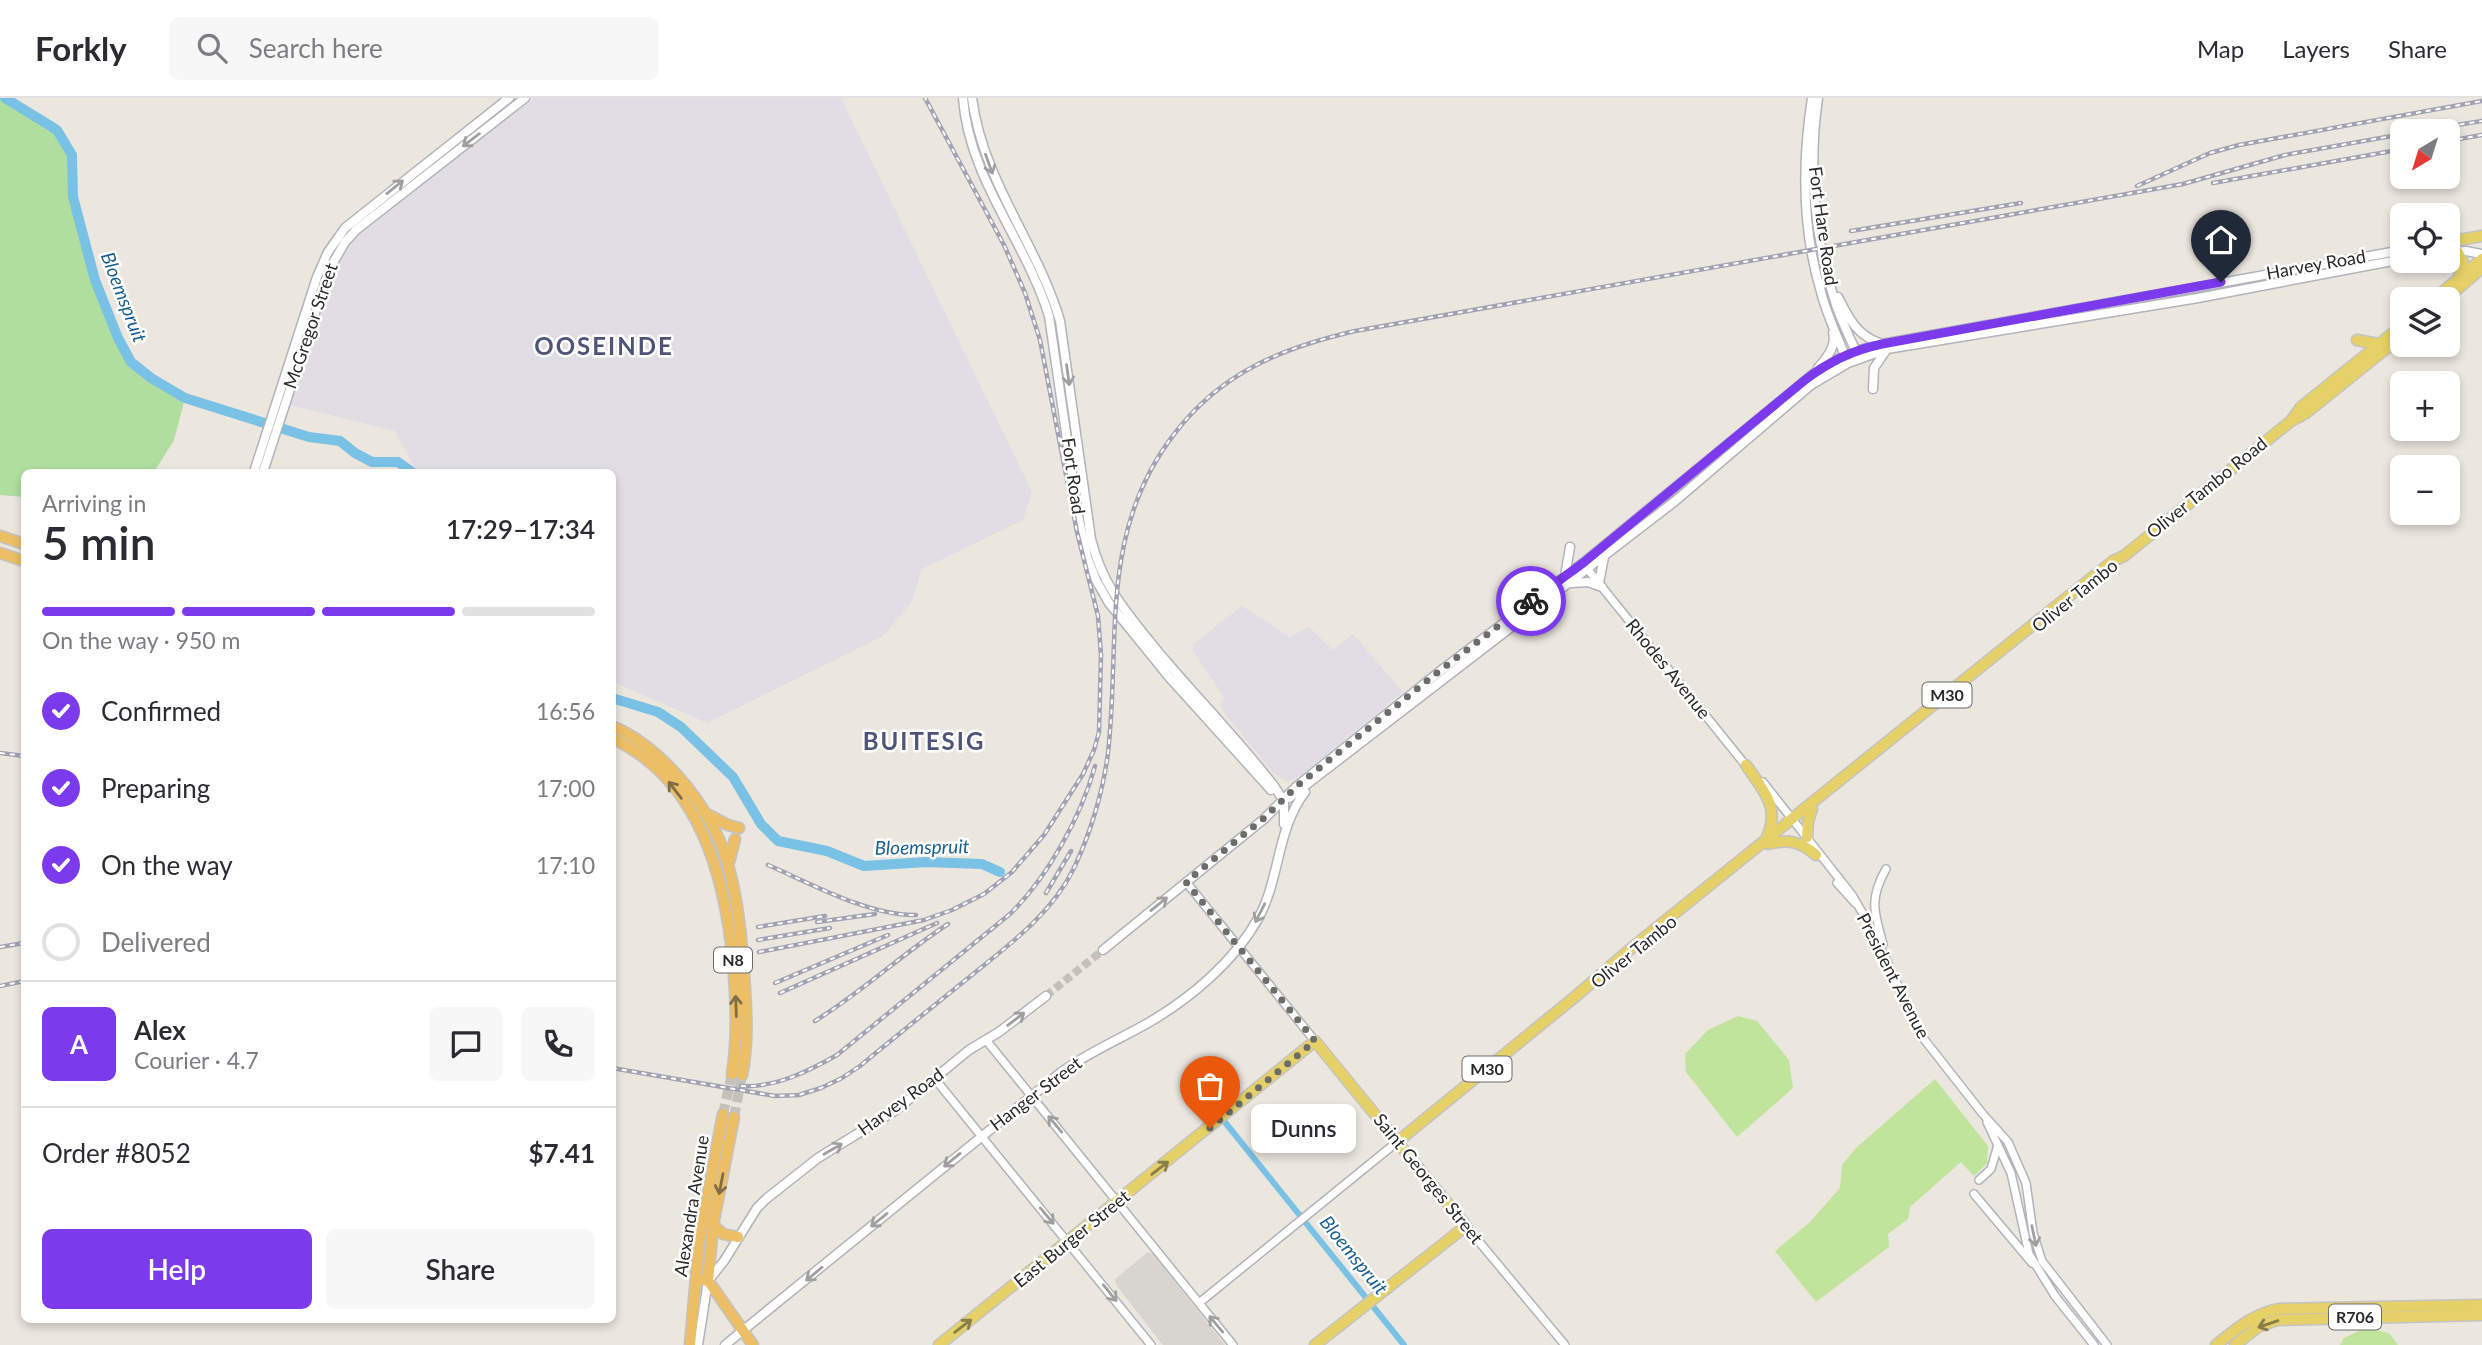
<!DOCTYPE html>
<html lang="en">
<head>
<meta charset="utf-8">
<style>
	body { margin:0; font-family:Lato,sans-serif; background:#f7f7f7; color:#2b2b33; height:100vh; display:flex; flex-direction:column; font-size:26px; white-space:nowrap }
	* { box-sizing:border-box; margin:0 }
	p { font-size:23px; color:#7c7c81 }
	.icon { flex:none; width:38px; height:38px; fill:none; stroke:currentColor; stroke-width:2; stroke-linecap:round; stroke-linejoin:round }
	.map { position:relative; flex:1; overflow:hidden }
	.drawer { position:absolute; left:21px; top:371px; width:595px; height:854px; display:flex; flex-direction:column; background:#fff; border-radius:10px; box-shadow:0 4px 10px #0003 }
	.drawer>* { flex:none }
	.needle { width:46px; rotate:218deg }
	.controls { position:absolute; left:2390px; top:21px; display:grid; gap:14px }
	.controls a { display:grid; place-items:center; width:70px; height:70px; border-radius:10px; background:#fff; box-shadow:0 4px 10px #0003; font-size:35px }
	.pin { position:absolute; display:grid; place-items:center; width:60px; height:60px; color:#fff; margin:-72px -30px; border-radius:50% 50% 50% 0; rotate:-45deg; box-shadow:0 0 7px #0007 }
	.pin .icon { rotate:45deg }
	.courier { position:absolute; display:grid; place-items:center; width:70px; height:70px; margin:-35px; border:5px solid #7c3aed; border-radius:50%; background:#fff; color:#222; box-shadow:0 2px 9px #0007 }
	.bubble { position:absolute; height:49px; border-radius:10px; background:#fff; box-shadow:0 4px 10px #0003; font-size:23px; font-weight:600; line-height:49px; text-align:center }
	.headline em { font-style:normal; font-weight:600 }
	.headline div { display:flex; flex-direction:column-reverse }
	.headline { display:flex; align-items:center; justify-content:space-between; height:119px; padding:0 21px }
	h1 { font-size:46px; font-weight:600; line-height:52px }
	.bar { display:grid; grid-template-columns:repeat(4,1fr); gap:10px 7px; align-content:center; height:84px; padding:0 21px }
	.bar i { height:9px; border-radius:5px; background:#e1e1e2 }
	.bar .current { background:#7c3aed }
	.bar p { grid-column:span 4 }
	.line { display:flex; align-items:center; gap:18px; padding:0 21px; border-top:2px solid #e1e1e2 }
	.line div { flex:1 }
	.round { display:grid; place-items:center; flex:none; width:74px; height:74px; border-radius:10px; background:#f7f7f7 }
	ol { padding:0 21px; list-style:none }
	li { display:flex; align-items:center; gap:21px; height:77px }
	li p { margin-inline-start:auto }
	li .icon { padding:7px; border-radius:50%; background:#7c3aed; color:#fff; stroke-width:4 }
	li:last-child { color:#7c7c81 }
	li i { width:38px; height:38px; border:4px solid #e1e1e2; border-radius:50% }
	.button { display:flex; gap:14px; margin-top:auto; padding:14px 21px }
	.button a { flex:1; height:80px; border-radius:10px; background:#7c3aed; color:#fff; font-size:28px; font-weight:600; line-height:80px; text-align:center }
	.button a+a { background:#f7f7f7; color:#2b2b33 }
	header { display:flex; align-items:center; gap:42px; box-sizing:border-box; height:98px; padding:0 35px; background:#fff; border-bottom:2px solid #e1e1e2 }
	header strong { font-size:33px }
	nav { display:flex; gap:38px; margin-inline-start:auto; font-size:24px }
	.search { width:490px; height:63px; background:#f7f7f7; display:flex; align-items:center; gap:18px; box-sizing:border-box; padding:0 24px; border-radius:10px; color:#7c7c81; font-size:26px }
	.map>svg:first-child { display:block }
</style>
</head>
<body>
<header>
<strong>Forkly</strong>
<div class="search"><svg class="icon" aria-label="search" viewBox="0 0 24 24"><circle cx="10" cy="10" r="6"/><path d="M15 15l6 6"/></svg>Search here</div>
<nav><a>Map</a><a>Layers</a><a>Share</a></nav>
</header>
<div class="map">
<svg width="2482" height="1247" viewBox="0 0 2482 1247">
	<rect width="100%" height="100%" fill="#ebe6de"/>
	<path fill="#e0dee4" d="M 535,0 L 841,0 L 1032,394 L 1023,422 L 922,471 L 911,505 L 883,538 L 707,625 L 613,584 L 612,374 L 417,374 L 395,333 L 290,307 L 341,155 L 364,130 Z
		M 1242,508 L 1290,539 L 1309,529 L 1333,552 L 1353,536 L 1403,594 L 1300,678 L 1287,684 L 1273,675 L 1219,608 L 1224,599 L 1193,553 L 1193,546 Z"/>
	<path fill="#afde9e" d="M 0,0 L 5,0 C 20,13 46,18 58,34 C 78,61 69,72 74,100 C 80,137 108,239 132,265 C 147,280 167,290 185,300 L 174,342 L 154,374 L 24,374 L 24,399 L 0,397 Z"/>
	<path fill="#c0e49b" d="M 1738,918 L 1757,923 L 1789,962 L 1793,990 L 1737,1039 L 1686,974 L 1685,956 L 1708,932 Z
		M 1935,981 L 1988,1048 L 1987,1065 L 1974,1078 L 1961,1064 L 1910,1109 L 1908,1121 L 1888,1136 L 1889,1149 L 1816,1204 L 1775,1153 L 1809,1125 L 1840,1090 L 1842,1067 L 1856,1050 Z
		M 2365,1230 L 2389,1235 L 2398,1247 L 2340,1247 L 2344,1240 Z"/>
	<path fill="#d8d5d0" d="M 1148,1154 L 1153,1156 L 1225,1247 L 1163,1247 L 1117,1188 L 1115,1181 Z"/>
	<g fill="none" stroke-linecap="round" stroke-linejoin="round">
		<path stroke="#79c1e5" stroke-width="6" d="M 1224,1023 L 1404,1247"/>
		<path stroke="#79c1e5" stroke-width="10" d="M 5,0 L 57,32 L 72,57 L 73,99 L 95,182 L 118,240 L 131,264 L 151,280 L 185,300 L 309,339 L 340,343 L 355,355 L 372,364 L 398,364 L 412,374
			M 612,600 L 658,614 L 681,629 L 733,679 L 761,726 L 778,743 L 827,753 L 864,768 L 926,764 L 982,766 L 1000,774"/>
		<path stroke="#c4c0ba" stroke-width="8" stroke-dasharray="8 4" stroke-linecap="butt" d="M 1046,898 L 1103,852"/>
		<path stroke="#c4c0ba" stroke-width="10" stroke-dasharray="10 5" stroke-linecap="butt" d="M 723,1016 L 732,976
			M 734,1019 L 742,977"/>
		<defs>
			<path id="tertiary" d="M 1585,468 L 1747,669
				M 1763,684 L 1852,797 L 1873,833 L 1920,936 L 1982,1015 L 2008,1044 L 2026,1085 L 2033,1135 L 2042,1163 L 2107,1247
				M 1186,784 L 1315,943
				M 1837,785 L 1855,805
				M 1883,846 C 1874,814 1869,801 1886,771
				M 986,942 L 1233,1247
				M 935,981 L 1151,1247
				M 1987,1024 L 2011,1075 L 2029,1156 L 2055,1198 L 2094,1247
				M 1979,1082 L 1991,1071 L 1998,1047
				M 1974,1096 L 2032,1165
				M 1466,1128 L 1565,1247
				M 1199,1205 L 1397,1044"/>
			<path id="secondary" d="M 963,0 C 969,81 1026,143 1049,218 L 1078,417 L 1087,459 L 1096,482 L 1109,505 L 1169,579 L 1271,692
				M 972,0 C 983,84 1037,145 1060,223 L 1091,441 C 1102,487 1126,514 1155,550 C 1194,597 1237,640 1274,688 L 1284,703 L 1284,726
				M 1812,0 C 1802,64 1802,131 1821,194 C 1827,217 1837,238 1846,260
				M 1818,0 C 1808,68 1814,141 1836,207 C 1842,224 1850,240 1857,256
				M 2448,154 L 2466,153 L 2482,156
				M 1838,199 C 1849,221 1857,238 1882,246
				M 1818,270 C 1826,260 1837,249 1833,235
				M 1873,291 L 1874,270 L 1887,251
				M 254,374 L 317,179 L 328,154 L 345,130 L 509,0
				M 263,374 L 329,172 L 345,144 L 356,132 L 525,0
				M 1565,478 L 1570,449
				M 1571,485 L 1588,484 L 1602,489
				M 1599,485 L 1604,459
				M 1289,700 L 1674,404 L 1811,287 L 1848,265 L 1887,251 L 2198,200 L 2403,161
				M 1103,852 L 1264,721 L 1297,688 L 1439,574 L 1583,465 L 1823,268 L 1855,253 L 1882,246 L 2403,152
				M 698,1247 L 708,1183 L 724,1163 L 757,1110 L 766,1101 L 818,1060 L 896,1012 L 969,952 L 999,934 L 1046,898
				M 725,1247 L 1060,975 C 1087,955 1118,942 1148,925 C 1191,900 1235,863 1259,819 C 1280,780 1277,730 1305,694"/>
			<path id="primary" d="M 2448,144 L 2482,138
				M 2457,153 L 2463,164 L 2459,180
				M 2434,201 L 2482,161
				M 2446,201 L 2482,170
				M 2357,242 L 2378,246
				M 2291,323 L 2301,309 L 2403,227
				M 1746,667 C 1762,691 1781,708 1767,739
				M 1807,739 L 1808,723 L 1812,711
				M 1768,746 C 1788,741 1800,743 1816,757
				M 1397,1044 L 1576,898 L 1634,848 L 2045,517 L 2113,463 L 2124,458 L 2291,323 L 2306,315 L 2403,237
				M 939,1247 L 1315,943 L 1466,1128 L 1315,1247
				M 2216,1247 C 2235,1232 2253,1216 2278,1211 L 2482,1207
				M 2235,1247 L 2258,1229 L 2277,1222 L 2482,1217"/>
			<path id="trunk" d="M 0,438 L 24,446
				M 0,455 L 24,463
				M 612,628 C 661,649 706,704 724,754 C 737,792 741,835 744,875 C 746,909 749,943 742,977
				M 612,640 C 699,681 725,777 733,864 C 736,902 738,939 732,976
				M 703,714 L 728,727 L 739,730
				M 729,764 L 735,741
				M 713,1127 L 723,1136 L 738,1139
				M 703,1182 L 708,1183 L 712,1188 L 753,1247
				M 708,1183 L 713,1127 L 734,1019
				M 690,1247 L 699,1145 L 723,1016"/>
		</defs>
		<use href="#tertiary" stroke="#b1b3bd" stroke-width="10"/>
		<use href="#secondary" stroke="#b1b3bd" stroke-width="11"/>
		<use href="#primary" stroke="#c3c3c3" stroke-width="13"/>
		<use href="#trunk" stroke="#c3c3c3" stroke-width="13"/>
		<use href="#tertiary" stroke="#fff" stroke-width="7"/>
		<use href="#secondary" stroke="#fff" stroke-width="8"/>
		<use href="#primary" stroke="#e6d168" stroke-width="10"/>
		<use href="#trunk" stroke="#ecbe65" stroke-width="10"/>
		<defs>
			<path id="rail" d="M 2420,33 L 2482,23
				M 2448,43 L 2482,37
				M 2213,85 L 2403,51
				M 2137,88 L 2210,55 L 2239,47 L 2482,3
				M 1851,133 L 2021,105
				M 0,655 L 24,658
				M 768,767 C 812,786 869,818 916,817
				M 1046,795 L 1071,753
				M 817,824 L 875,816
				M 758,829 L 825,818
				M 758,842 L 830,830
				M 0,849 L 24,845
				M 759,854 L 924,822 L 952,812 L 984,796 L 1012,774 L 1044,737 L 1083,676 L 1094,652 L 1099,634 L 1101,557 L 1098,518 L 1077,434 L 1040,242 L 1025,195 L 1004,147 L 925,0
				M 775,885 L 888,837
				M 0,888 L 24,883
				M 780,895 L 937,825
				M 815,923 C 862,894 902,856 948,826
				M 612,970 L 775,998 L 799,997 L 821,990 L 842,980 L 860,968 C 895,939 931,910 967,881 C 1006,849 1050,818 1073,772 C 1090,737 1103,694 1108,655 C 1121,540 1098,434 1175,335 C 1222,274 1282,250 1355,233 L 2183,86 L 2285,57 L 2403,36
				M 741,988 C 775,990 809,973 837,957 L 1010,816 C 1047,780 1081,719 1095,668"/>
		</defs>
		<use href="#rail" stroke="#a1a2b3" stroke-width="4.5"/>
		<use href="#rail" stroke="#fff" stroke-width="2" stroke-dasharray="5" stroke-linecap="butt"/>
	</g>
	<defs><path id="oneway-shaft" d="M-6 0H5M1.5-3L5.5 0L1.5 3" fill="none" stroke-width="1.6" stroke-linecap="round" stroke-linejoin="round" transform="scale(1.75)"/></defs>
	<g stroke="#9f9f9f">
		<use href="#oneway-shaft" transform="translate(471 42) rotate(143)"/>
		<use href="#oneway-shaft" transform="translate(989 66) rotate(70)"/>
		<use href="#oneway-shaft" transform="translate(395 89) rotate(-39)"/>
		<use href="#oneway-shaft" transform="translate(1068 277) rotate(82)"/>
		<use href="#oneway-shaft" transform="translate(1159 806) rotate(-39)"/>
		<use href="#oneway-shaft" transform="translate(1260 815) rotate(117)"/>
		<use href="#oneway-shaft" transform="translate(1016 921) rotate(-37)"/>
		<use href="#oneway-shaft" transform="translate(1055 1026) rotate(-130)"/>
		<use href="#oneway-shaft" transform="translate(833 1051) rotate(-30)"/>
		<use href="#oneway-shaft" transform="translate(952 1062) rotate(141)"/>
		<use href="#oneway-shaft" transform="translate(1047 1118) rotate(50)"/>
		<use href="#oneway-shaft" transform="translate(879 1122) rotate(141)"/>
		<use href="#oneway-shaft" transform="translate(2034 1138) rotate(78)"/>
		<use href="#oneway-shaft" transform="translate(814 1176) rotate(140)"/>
		<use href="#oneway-shaft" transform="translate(1110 1195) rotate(51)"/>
		<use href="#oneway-shaft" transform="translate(1216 1226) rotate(-130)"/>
	</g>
	<g stroke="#816d45">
		<use href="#oneway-shaft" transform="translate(675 692) rotate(-128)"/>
		<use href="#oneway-shaft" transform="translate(736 908) rotate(-92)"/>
		<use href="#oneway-shaft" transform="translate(721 1086) rotate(101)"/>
	</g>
	<g stroke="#887e49">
		<use href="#oneway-shaft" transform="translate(1160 1070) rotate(-38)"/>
		<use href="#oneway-shaft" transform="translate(2268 1226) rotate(161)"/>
		<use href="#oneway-shaft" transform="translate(963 1228) rotate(-37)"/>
	</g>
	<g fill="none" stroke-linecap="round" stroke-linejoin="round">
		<path stroke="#6e6c69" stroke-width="7" stroke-dasharray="0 12.6" d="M 1210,1030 L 1315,943 L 1186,784 L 1264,720 L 1297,688 L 1438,574 L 1531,503"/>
		<path stroke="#7c3aed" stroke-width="9" d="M 1531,503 L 1583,465 L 1805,282 C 1828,264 1853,252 1882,246 L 2221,184"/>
	</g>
	<g text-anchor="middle" stroke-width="5" stroke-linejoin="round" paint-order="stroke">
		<g fill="#fff" stroke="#6a6a6a" stroke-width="2">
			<rect x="1922.5" y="584.5" width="49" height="25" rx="5"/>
			<rect x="714" y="849.5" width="38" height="25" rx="5"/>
			<rect x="1462.5" y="958.5" width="49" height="25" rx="5"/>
			<rect x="2329" y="1206.5" width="52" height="25" rx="5"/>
		</g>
		<g font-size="16" font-weight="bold" fill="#2a2a2a">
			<text x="1947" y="603">M30</text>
			<text x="733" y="868">N8</text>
			<text x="1487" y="977">M30</text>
			<text x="2355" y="1225">R706</text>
		</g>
		<g font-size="18" fill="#2a2a2a" stroke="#fff">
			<text transform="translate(1823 128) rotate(82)" y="6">Fort Hare Road</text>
			<text transform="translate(2316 167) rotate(-10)" y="6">Harvey Road</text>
			<text transform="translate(311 228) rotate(-71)" y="6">McGregor Street</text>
			<text transform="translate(1073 378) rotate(82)" y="6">Fort Road</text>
			<text transform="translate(2207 390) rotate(-39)" y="6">Oliver Tambo Road</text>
			<text transform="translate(2075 498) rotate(-39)" y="6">Oliver Tambo</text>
			<text transform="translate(1668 571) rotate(51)" y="6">Rhodes Avenue</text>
			<text transform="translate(1634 854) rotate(-39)" y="6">Oliver Tambo</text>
			<text transform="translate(1893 878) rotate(63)" y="6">President Avenue</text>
			<text transform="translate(1036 996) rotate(-37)" y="6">Hanger Street</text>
			<text transform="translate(901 1004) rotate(-36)" y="6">Harvey Road</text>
			<text transform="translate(1428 1081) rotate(51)" y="6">Saint Georges Street</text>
			<text transform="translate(692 1108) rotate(-81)" y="6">Alexandra Avenue</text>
			<text transform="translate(1072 1141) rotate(-39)" y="6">East Burger Street</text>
		</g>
		<g font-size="19" font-style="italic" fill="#185f91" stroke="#fff">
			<text transform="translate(124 199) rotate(69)" y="7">Bloemspruit</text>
			<text transform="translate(922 749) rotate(-1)" y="7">Bloemspruit</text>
			<text transform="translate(1354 1157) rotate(51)" y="7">Bloemspruit</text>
		</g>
		<g font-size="24" font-weight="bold" letter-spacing="2" fill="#4e5378" stroke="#fff">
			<text x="604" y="257">OOSEINDE</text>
			<text x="924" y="652">BUITESIG</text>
		</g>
	</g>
</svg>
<div class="controls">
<a><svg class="needle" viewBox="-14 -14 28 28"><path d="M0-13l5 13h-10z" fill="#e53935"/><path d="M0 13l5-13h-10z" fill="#7c7c81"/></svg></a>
<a><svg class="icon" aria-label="locate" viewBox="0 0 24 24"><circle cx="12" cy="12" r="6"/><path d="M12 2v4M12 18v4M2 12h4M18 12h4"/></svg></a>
<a><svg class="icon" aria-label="layers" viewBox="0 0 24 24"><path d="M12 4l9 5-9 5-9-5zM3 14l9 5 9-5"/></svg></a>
<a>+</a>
<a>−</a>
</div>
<div class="pin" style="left:1210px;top:1030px;background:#ea580c"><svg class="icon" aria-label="bag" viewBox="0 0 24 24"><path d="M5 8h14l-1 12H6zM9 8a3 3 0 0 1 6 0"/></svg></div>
<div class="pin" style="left:2221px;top:184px;background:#1f2937"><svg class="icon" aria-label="home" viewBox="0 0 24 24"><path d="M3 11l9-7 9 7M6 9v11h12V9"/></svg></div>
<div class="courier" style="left:1531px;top:503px"><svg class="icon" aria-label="bike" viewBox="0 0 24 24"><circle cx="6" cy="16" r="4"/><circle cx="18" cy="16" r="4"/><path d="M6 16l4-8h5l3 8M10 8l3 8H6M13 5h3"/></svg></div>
<div class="bubble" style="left:1251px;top:1006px;width:105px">Dunns</div>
<section class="drawer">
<div class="headline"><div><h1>5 min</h1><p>Arriving in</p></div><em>17:29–17:34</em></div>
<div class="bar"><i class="current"></i><i class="current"></i><i class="current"></i><i></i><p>On the way · 950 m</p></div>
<ol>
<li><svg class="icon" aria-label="check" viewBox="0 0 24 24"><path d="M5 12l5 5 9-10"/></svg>Confirmed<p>16:56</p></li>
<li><svg class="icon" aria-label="check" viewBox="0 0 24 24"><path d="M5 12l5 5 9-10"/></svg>Preparing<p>17:00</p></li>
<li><svg class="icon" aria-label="check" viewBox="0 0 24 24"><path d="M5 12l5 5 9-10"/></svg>On the way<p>17:10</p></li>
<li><i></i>Delivered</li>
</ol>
<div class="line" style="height:126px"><b class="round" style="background:#7c3aed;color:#fff">A</b><div><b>Alex</b><p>Courier · 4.7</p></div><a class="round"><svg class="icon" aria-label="chat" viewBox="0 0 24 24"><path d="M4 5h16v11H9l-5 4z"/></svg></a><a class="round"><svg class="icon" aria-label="phone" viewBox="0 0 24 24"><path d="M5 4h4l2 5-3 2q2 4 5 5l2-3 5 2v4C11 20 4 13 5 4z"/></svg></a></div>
<div class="line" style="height:91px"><div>Order #8052</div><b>$7.41</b></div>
<div class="button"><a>Help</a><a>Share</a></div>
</section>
</div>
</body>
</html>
